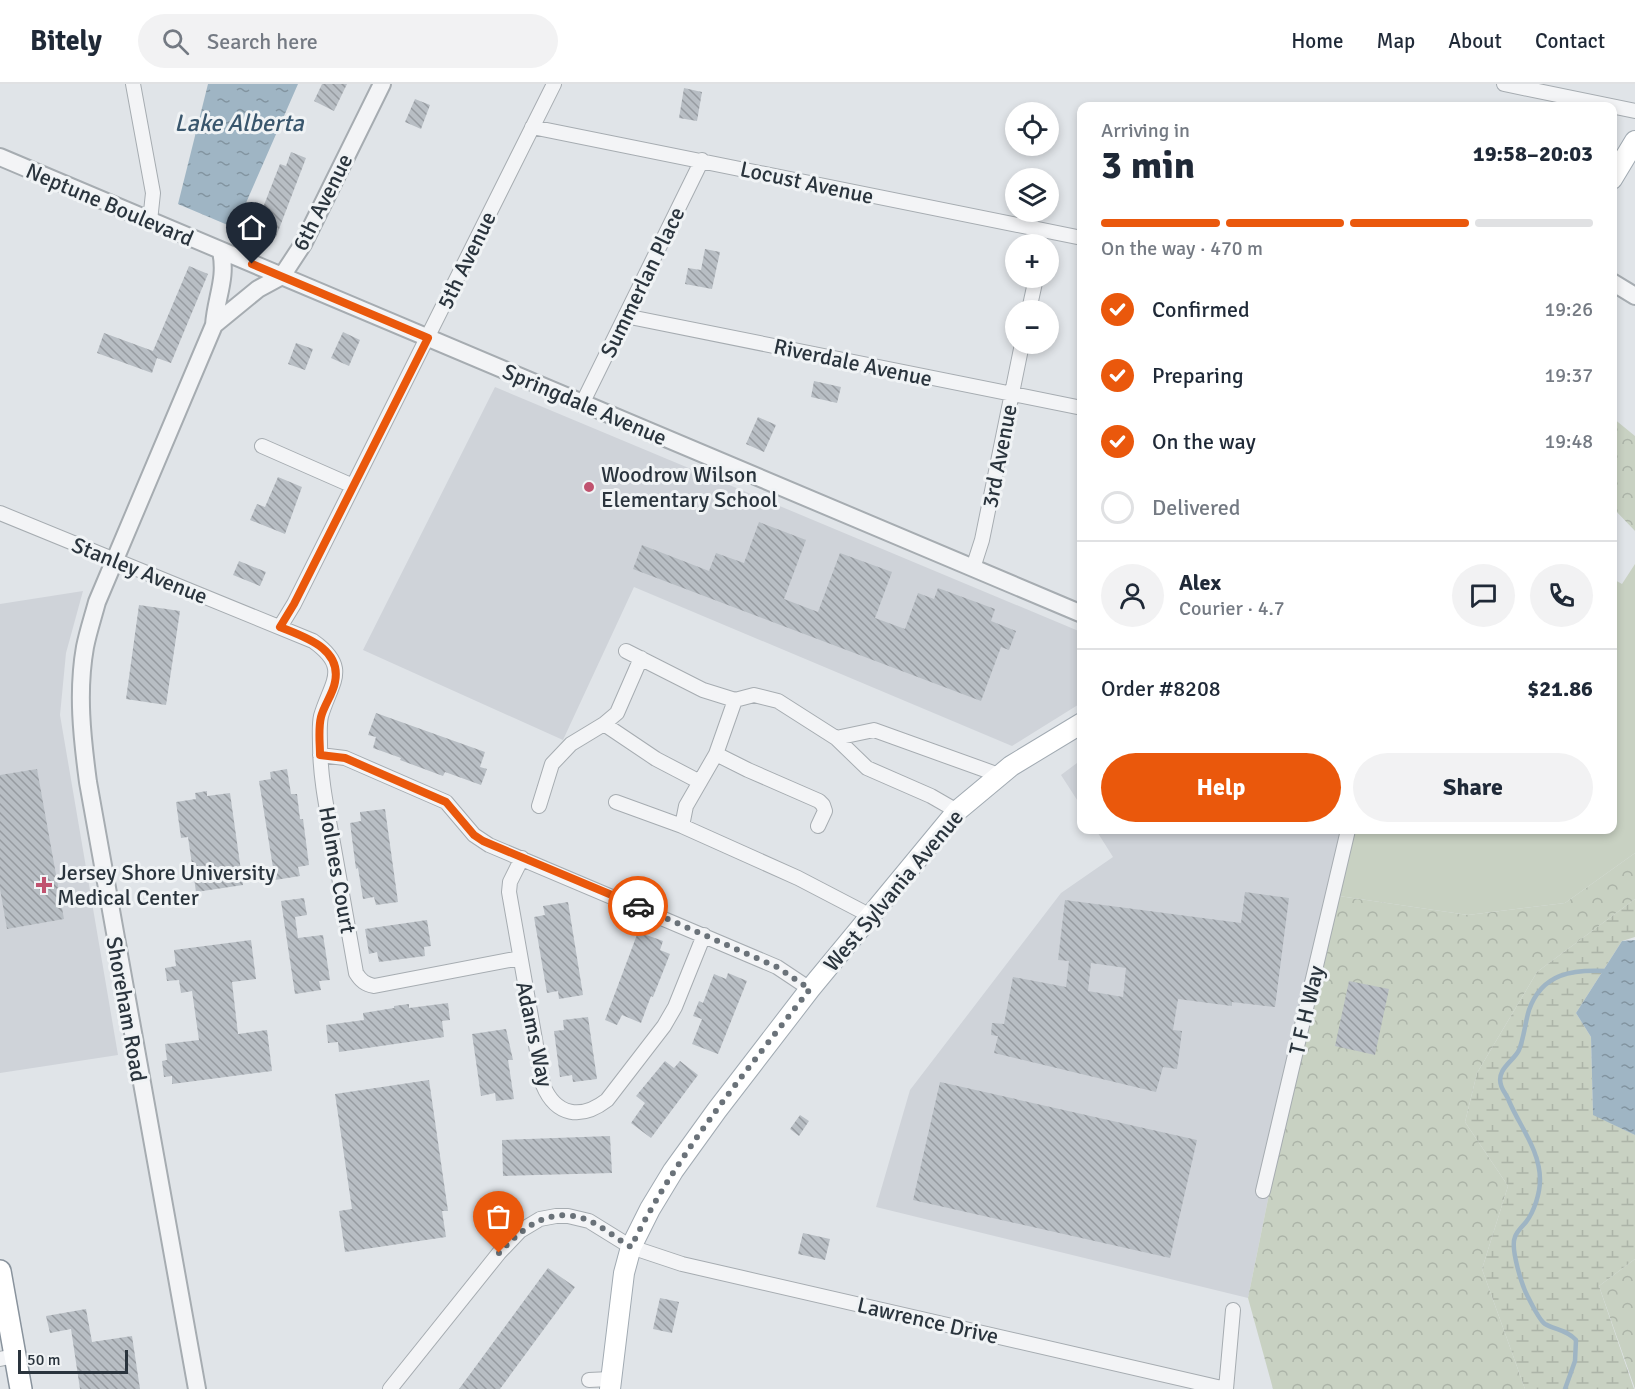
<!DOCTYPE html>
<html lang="en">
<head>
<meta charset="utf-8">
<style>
	body { margin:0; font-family:Signika,sans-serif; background:#f2f2f3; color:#1f2937; height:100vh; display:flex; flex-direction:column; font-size:22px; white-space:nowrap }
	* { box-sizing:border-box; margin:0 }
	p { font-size:20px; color:#747a83 }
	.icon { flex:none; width:33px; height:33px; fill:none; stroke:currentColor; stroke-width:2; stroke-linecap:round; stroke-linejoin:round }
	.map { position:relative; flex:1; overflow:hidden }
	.side { position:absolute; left:1077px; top:18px; width:540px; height:732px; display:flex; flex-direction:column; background:#fff; border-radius:12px; box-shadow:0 3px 9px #0003 }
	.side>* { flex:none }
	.fabs { position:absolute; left:1005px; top:18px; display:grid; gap:12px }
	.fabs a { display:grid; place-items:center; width:54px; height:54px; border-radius:50%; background:#fff; box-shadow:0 3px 9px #0003; font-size:30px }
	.scale { position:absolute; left:18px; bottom:15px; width:110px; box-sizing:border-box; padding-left:6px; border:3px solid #2a343d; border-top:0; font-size:16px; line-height:21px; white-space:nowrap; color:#2a343d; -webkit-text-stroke:4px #f0f3f5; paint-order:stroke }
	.pin { position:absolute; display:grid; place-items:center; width:51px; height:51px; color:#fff; margin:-62px -26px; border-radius:50% 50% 50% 0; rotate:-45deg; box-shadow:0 0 6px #0007 }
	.pin .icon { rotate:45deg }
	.courier { position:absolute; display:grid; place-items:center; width:60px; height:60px; margin:-30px; border:4px solid #ea580c; border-radius:50%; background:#fff; color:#222; box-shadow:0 2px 8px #0007 }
	.headline em { font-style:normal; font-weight:800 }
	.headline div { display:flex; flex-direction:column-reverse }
	.headline { display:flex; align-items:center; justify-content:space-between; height:102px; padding:0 24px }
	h1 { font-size:39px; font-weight:800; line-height:45px }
	.bar { display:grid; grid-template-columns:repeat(4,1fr); gap:9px 6px; align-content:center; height:72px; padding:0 24px }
	.bar i { height:8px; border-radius:4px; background:#e0e1e3 }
	.bar .active { background:#ea580c }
	.bar p { grid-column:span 4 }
	.line { display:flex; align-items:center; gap:15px; padding:0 24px; border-top:2px solid #e0e1e3 }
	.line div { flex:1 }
	.round { display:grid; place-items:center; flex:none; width:63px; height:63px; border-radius:32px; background:#f2f2f3 }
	ol { padding:0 24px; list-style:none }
	li { display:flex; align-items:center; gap:18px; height:66px }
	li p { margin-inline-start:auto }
	li .icon { padding:6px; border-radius:50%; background:#ea580c; color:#fff; stroke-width:4 }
	li:last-child { color:#747a83 }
	li i { width:33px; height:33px; border:3px solid #e0e1e3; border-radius:50% }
	.button { display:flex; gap:12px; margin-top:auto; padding:12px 24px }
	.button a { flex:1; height:69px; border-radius:36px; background:#ea580c; color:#fff; font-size:24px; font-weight:800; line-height:69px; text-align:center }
	.button a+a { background:#f2f2f3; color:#1f2937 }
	header { display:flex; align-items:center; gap:36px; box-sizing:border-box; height:84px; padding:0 30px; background:#fff; border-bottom:2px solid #e0e1e3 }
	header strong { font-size:28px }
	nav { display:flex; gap:33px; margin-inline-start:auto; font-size:21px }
	.search { width:420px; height:54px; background:#f2f2f3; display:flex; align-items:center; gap:15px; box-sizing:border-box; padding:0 21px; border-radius:33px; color:#747a83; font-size:22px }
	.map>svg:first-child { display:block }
</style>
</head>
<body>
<header>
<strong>Bitely</strong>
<div class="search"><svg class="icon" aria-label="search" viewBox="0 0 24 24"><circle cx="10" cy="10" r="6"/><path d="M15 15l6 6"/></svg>Search here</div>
<nav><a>Home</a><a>Map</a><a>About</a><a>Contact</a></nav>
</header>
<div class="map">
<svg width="1635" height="1305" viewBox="0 0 1635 1305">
	<defs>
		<pattern id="forest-crowns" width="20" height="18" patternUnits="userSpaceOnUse" patternTransform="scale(1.5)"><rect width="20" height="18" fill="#c8d1c2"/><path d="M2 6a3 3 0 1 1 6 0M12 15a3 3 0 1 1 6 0" fill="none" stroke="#acb4a8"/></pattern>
		<pattern id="wetland-marsh" width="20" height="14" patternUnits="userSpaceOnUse" patternTransform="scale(1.5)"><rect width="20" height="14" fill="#c8d1c2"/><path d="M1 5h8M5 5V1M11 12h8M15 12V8" fill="none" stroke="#acb4a8"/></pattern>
		<pattern id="water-ripples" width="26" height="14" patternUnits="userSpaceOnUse" patternTransform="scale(1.5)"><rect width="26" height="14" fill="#9fb5c4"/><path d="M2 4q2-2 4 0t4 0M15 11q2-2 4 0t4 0" fill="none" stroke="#8294a0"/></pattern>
		<pattern id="building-back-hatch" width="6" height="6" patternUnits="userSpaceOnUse" patternTransform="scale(1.5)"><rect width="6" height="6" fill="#b8bec4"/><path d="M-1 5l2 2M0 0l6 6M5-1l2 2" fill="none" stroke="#969ba0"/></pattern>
	</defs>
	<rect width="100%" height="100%" fill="#e0e4e8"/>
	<path fill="#cfd3d9" d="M 495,303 L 1081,548 L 1081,619 L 1012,662 L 634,503 L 563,656 L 363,566 Z
		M 83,507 L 66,569 L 60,631 L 118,971 L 0,989 L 0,520 Z
		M 1081,676 L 1081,722 L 1061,691 Z
		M 1096,746 L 1353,746 L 1280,1056 L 1248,1214 L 876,1123 L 910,1006 L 1061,809 L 1113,773 Z"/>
	<path fill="url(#forest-crowns)" d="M 1613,334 L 1635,352 L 1635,447 L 1613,424 Z
		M 1635,769 L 1635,815 L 1537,888 L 1477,989 L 1465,1038 L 1508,1102 L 1482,1185 L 1525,1305 L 1273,1305 L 1248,1214 L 1280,1056 L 1339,812 L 1468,831 L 1565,819 Z
		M 1635,1175 L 1635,1305 L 1599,1202 Z"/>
	<path fill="url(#wetland-marsh)" d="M 1635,815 L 1635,853 L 1622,857 L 1576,929 L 1591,953 L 1593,1030 L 1635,1051 L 1635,1175 L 1599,1202 L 1634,1305 L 1525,1305 L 1482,1185 L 1508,1102 L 1465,1038 L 1477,989 L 1537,888 Z"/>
	<path fill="#c8d1c2" d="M 1635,480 L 1635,769 L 1565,819 L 1468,831 L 1339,812 L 1353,746 L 1612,746 L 1613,495 L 1622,500 Z"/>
	<path fill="url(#water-ripples)" d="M 208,0 L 298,0 L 242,128 L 235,132 L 230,142 L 178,120 Z
		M 1635,856 L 1635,1051 L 1593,1031 L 1591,953 L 1576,929 L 1622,857 Z"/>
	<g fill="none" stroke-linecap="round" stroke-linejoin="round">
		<path stroke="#9fb5c4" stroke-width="4.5" d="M 1565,1305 L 1575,1277 L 1576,1256 C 1567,1246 1556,1246 1545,1240 C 1540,1237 1531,1219 1528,1213 C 1522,1202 1510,1164 1515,1153 C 1517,1147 1522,1143 1526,1138 C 1534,1128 1540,1109 1540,1096 C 1540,1066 1520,1043 1509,1017 C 1507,1011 1502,1006 1501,1001 C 1496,985 1514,977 1519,966 C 1524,954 1525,939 1529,926 C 1542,889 1573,885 1607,887"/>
	</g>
	<path fill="url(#building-back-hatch)" fill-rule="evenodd" d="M 322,0 L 347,0 L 334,27 L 314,17 Z
		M 684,4 L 702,8 L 697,37 L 679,34 Z
		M 415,15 L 430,21 L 421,45 L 405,38 Z
		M 291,68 L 306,74 L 276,153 L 255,144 L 280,80 L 286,82 Z
		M 705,165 L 720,168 L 712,205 L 685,200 L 688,184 L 701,186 Z
		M 189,182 L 208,190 L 171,279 L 157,274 L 152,289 L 97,269 L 104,249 L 153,267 Z
		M 343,248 L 360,256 L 349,282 L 331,274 Z
		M 296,259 L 313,265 L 305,286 L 288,280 Z
		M 814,297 L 841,303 L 837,319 L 811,313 Z
		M 758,333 L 776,341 L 764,368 L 746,360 Z
		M 278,393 L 302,403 L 285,450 L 250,436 L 257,420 L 265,423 Z
		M 759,438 L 806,456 L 784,515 L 818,528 L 840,469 L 892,488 L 875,534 L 905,545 L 918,509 L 934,515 L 938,504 L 995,525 L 991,537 L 1016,547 L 1009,566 L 1001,563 L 981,617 L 633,485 L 642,461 L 709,487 L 716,469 L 744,479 Z
		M 239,477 L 266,488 L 260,502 L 233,491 Z
		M 139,521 L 180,527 L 166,621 L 126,615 Z
		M 376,629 L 485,668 L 480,683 L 487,685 L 481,701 L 445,688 L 443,692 L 400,676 L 401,674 L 373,664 L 376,653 L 368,651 Z
		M 37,685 L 64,835 L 7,845 L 0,805 L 0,691 Z
		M 287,685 L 291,710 L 297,710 L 300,735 L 303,735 L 309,781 L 298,783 L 300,792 L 275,796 L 259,697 L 271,695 L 270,688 Z
		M 207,707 L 207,712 L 230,709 L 243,801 L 196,808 L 188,753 L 181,754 L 176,718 L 196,715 L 195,709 Z
		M 385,725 L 398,818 L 376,821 L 374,813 L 363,815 L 358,784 L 356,785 L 350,739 L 361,737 L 360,728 Z
		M 1245,808 L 1289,814 L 1275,923 L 1232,918 L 1232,922 L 1178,915 L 1173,946 L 1182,947 L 1177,985 L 1163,983 L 1156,1008 L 994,969 L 998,952 L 991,951 L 992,939 L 1004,940 L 1013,893 L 1066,903 L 1069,877 L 1058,876 L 1065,816 L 1241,839 ZM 1091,879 L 1126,884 L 1123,913 L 1088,907 Z
		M 304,814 L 307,831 L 295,833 L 298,854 L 323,851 L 330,896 L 319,897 L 321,906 L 295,910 L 281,817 Z
		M 568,818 L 583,911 L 559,915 L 558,907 L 547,909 L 534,833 L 545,831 L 543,822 Z
		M 427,836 L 431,862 L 424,863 L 425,872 L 379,878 L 377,868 L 369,870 L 365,845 Z
		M 638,848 L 663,857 L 660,866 L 670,870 L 653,913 L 651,912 L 641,939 L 622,931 L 617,941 L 605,936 Z
		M 251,856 L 256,895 L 232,898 L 238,950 L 267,946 L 272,987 L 172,1000 L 172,992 L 164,993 L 162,977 L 167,976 L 165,960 L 199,956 L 192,907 L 181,909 L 179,896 L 167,897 L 165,884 L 176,882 L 174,866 Z
		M 728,889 L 747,897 L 718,970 L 692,960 L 702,935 L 693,932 L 699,917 L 703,919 L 714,890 L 726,895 Z
		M 1349,897 L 1389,905 L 1375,971 L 1335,962 Z
		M 448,919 L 450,936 L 442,937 L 444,953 L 339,968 L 338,958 L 328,959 L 326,941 L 364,936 L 363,929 L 394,924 L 394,922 L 409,920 L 409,924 Z
		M 588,933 L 597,995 L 573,998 L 572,991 L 560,993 L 554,947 L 564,946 L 563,936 Z
		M 506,945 L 513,976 L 508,976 L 514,1015 L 496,1017 L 495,1009 L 481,1012 L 472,950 Z
		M 665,977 L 674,984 L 680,977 L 698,991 L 651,1054 L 631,1039 L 645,1019 L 636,1012 Z
		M 429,996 L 448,1127 L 442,1127 L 446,1153 L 345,1168 L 339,1127 L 352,1125 L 335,1010 Z
		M 940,998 L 1197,1056 L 1170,1174 L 913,1116 Z
		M 800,1031 L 809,1037 L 799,1052 L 790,1045 Z
		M 610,1052 L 612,1089 L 503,1092 L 502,1056 Z
		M 803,1149 L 830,1155 L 825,1176 L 798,1170 Z
		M 548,1184 L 575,1203 L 500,1305 L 459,1305 Z
		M 660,1214 L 679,1218 L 672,1249 L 653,1245 Z
		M 86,1225 L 92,1258 L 132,1252 L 140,1305 L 80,1305 L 71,1245 L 50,1249 L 46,1232 Z"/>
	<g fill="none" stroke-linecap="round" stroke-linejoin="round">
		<defs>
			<path id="minor" d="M 133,0 L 153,109 L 150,137
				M 1504,0 L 1635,27
				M 532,43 L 1082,154
				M 1029,226 L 1036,194
				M 625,232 L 1082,324
				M 582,320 L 702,76
				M 262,362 L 353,402
				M 0,429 L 313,557 C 351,584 331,598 321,632 C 319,641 320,651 320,660 C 320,693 327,726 333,759 C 341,802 348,846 356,889 C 361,897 365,900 374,902 L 520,874
				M 973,484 L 982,456 L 1022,260
				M 280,543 L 294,520 L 554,0
				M 626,567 L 703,606 L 735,616
				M 604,640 L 656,675 L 700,698
				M 836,654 L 874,646 L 999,691
				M 716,670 L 748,686 L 819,717 L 823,721 L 825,727 L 818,742
				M 320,671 L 345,674 L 446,718 L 474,751 L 489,761 L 777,883 L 810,905
				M 616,718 L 682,742 L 798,794 L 871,832
				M 539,722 L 552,680 L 571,660 L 604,640 L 617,629 L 641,574
				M 682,742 L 686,722 L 716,670 L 735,616 L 754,611 L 778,617 L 836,654 L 867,684 L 931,712 L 957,727
				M 522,774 L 510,798 L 509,808 L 543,1001 C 556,1032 581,1036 607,1016 L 664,942 L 675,923 L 704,851
				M 1263,1107 L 1348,746
				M 0,1275 L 15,1272
				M 589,1296 L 610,1295
				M 390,1305 L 499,1169 L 520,1147 L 540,1135 L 556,1132 L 568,1132 L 589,1137 L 631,1163 L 682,1180 L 1226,1305
				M 1226,1305 L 1233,1226"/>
			<path id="tertiary" d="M 0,73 L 1082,530
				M 1612,198 L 1635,212
				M 214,241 L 258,205 L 282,192 L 303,160 L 382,0
				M 197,1305 L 88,698 C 82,653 77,608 85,563 C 88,548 93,533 97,518 L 214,241 C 216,213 227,195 221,167"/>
			<path id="primary" d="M 1612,95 L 1635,57
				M 610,1305 L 624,1189 L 631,1163 L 650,1125 L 673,1087 L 717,1026 L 810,905 L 957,727 L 1011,682 L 1082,639"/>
			<path id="trunk" d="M 0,1187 L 21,1305"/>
		</defs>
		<use href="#minor" stroke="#a6acb1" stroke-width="16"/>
		<use href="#tertiary" stroke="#a6acb1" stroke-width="20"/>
		<use href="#primary" stroke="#a1aab2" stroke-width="22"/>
		<use href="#trunk" stroke="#89939d" stroke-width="24"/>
		<use href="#minor" stroke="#f3f4f6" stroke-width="14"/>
		<use href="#tertiary" stroke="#f3f4f6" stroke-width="16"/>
		<use href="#primary" stroke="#fff" stroke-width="20"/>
		<use href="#trunk" stroke="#fff" stroke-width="21"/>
	</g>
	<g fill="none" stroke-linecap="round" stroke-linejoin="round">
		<path stroke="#6a7279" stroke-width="6" stroke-dasharray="0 10.8" d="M 499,1169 C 523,1144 549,1121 588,1136 C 603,1143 617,1155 631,1163 C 677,1069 746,988 810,905 L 777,883 L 638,822"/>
		<path stroke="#ea580c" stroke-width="8" d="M 252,180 L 428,254 L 294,520 L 280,543 C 304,553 342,564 335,598 C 333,610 324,621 321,633 C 318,645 320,659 320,671 L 345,674 L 446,718 L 474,751 L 483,757 L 638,822"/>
	</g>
	<g fill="#c0526f" stroke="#f0f3f5" stroke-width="2">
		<circle cx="589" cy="403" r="6"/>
		<path d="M41 792h6v6h6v6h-6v6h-6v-6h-6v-6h6z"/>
	</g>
	<g text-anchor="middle" stroke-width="6" stroke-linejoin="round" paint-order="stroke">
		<g font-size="22" fill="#2a343d" stroke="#f0f3f5">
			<text transform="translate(807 98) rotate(12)" y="8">Locust Avenue</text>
			<text transform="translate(322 118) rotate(-63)" y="8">6th Avenue</text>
			<text transform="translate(110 120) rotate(23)" y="8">Neptune Boulevard</text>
			<text transform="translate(466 176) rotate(-64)" y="8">5th Avenue</text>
			<text transform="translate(642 198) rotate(-64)" y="8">Summerlan Place</text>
			<text transform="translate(853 278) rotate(12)" y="8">Riverdale Avenue</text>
			<text transform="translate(585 320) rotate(23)" y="8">Springdale Avenue</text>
			<text transform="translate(999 372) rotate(-79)" y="8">3rd Avenue</text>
			<text transform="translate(140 486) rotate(22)" y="8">Stanley Avenue</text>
			<text transform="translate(338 786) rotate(80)" y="8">Holmes Court</text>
			<text transform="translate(893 806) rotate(-50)" y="8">West Sylvania Avenue</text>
			<text transform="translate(127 925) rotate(80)" y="8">Shoreham Road</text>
			<text transform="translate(1306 926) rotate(-77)" y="8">T F H Way</text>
			<text transform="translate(535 950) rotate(78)" y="8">Adams Way</text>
			<text transform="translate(928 1236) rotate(13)" y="8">Lawrence Drive</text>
		</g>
		<g font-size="22" fill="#2a343d" stroke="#f0f3f5" text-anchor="start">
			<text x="601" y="398">Woodrow Wilson<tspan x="601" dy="25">Elementary School</tspan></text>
			<text x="57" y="796">Jersey Shore University<tspan x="57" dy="25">Medical Center</tspan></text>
		</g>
		<g font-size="24" font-style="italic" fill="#39566d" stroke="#f0f3f5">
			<text x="239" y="47">Lake Alberta</text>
		</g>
	</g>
</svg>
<div class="fabs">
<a><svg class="icon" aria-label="locate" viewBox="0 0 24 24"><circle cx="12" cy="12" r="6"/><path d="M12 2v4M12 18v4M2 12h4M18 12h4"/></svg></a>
<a><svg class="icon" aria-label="layers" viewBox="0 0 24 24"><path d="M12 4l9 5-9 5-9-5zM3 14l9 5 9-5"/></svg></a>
<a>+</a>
<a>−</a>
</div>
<div class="scale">50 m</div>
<div class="pin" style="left:499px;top:1169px;background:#ea580c"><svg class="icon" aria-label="bag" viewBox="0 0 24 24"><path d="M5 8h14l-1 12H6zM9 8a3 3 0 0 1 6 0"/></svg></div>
<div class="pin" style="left:252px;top:180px;background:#1f2937"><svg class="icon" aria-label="home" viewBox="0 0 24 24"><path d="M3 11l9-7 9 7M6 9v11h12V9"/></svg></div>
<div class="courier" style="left:638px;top:822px"><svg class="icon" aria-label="car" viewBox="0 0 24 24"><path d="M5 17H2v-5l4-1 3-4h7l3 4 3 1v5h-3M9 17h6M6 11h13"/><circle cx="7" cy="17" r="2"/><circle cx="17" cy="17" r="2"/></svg></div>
<section class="side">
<div class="headline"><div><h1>3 min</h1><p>Arriving in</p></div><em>19:58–20:03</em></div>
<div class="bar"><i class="active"></i><i class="active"></i><i class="active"></i><i></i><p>On the way · 470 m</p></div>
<ol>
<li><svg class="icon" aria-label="check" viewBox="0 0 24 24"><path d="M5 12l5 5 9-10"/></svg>Confirmed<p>19:26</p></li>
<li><svg class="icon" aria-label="check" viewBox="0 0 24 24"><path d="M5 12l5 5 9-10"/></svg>Preparing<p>19:37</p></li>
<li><svg class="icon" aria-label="check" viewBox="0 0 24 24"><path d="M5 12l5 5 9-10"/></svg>On the way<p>19:48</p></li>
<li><i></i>Delivered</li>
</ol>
<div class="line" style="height:108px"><a class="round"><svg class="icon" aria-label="person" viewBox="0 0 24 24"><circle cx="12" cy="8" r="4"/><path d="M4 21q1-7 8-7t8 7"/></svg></a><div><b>Alex</b><p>Courier · 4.7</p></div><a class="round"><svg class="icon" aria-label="chat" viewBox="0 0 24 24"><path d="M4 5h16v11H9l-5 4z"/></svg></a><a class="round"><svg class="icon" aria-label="phone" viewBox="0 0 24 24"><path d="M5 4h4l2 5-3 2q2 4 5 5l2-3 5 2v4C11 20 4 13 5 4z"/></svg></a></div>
<div class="line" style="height:78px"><div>Order #8208</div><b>$21.86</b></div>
<div class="button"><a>Help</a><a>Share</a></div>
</section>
</div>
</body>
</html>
